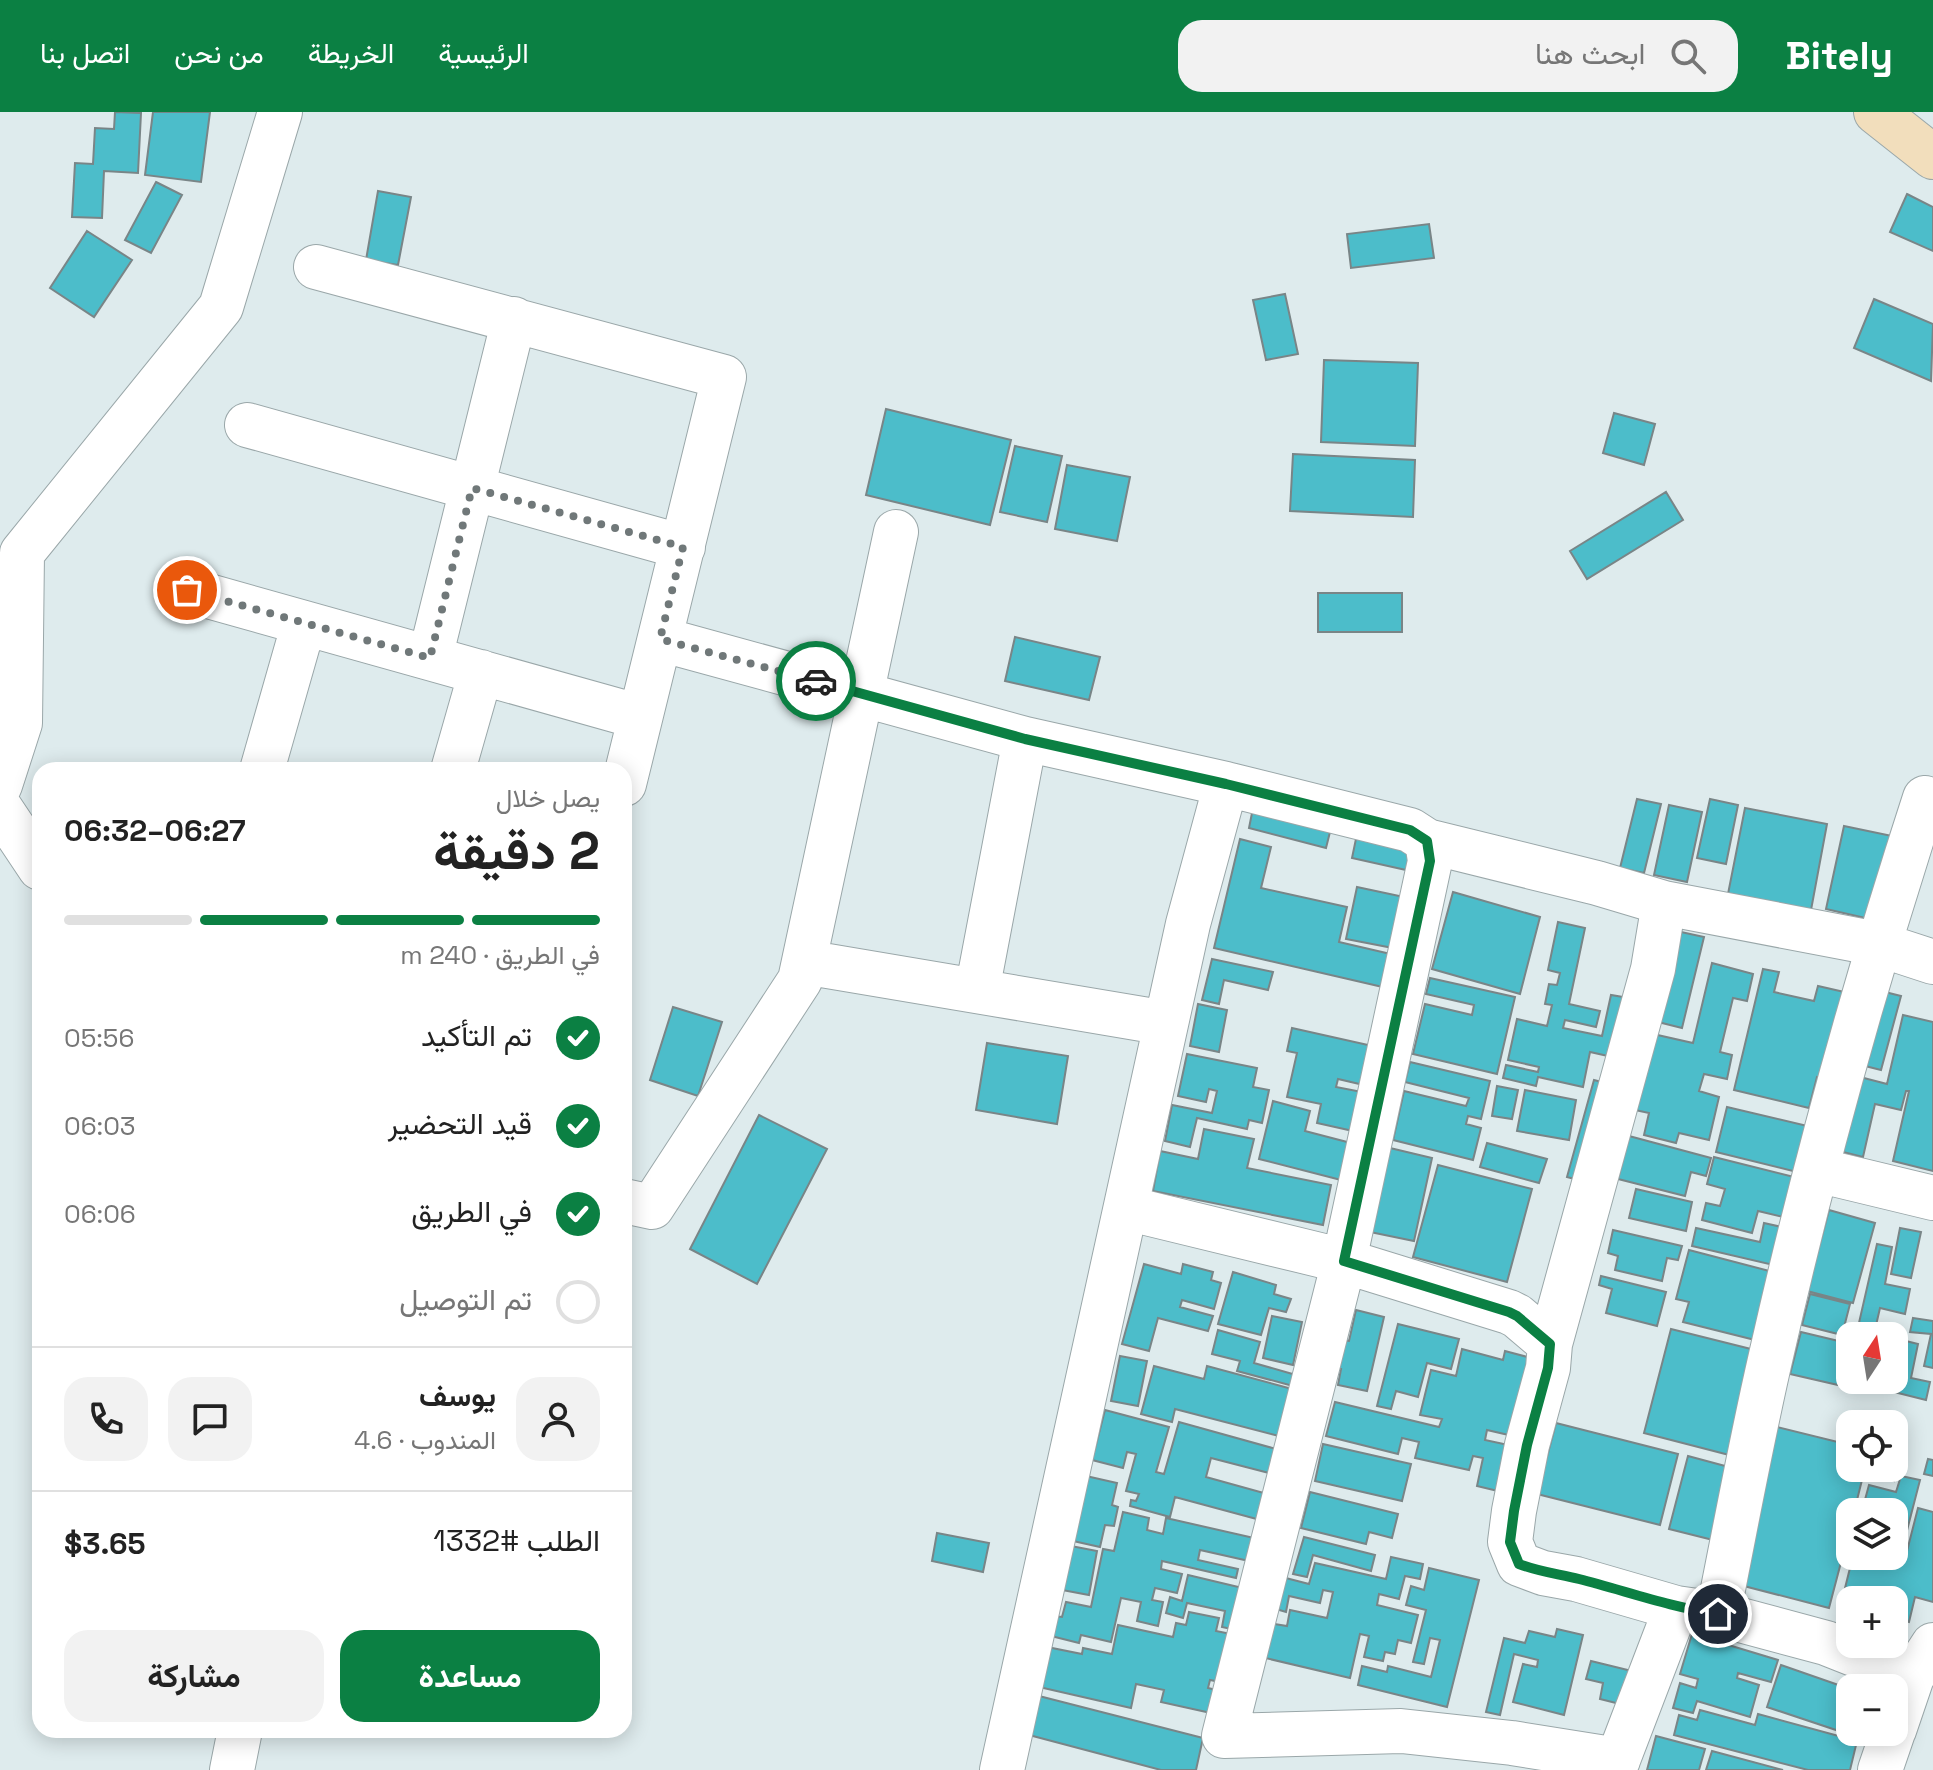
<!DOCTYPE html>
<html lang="ar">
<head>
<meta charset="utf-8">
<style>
	body { margin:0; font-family:"Space Grotesk",Vazirmatn,sans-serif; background:#f2f2f2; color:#222; direction:rtl; height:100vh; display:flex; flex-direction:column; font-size:30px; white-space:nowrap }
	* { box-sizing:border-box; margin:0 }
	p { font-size:26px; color:#767676 }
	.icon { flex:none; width:44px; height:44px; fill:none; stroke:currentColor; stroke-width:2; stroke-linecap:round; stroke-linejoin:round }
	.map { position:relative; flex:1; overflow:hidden; direction:ltr }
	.side { position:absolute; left:32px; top:650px; width:600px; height:976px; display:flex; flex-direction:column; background:#fff; border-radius:24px; box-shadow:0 4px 20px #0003; direction:rtl }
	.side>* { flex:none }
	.needle { width:52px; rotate:12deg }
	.fabs { position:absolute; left:1836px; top:1210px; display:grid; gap:16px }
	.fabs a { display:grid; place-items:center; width:72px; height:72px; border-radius:16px; background:#fff; box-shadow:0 4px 20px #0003; font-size:40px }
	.pin { position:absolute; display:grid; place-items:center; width:68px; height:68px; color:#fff; margin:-34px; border:4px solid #fff; border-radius:50%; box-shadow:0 2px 8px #0007 }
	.courier { position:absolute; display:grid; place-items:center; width:80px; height:80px; margin:-40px; border:6px solid #0b8043; border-radius:50%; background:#fff; color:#222; box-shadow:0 2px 10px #0007 }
	.headline em { font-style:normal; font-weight:700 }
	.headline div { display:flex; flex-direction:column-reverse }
	.headline { display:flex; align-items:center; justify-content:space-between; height:136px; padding:0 32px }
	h1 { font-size:52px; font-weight:700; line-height:60px }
	.bar { display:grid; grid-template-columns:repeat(4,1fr); gap:12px 8px; align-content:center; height:96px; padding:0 32px }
	.bar i { height:10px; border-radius:6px; background:#e0e0e0 }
	.bar .selected { background:#0b8043 }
	.bar p { grid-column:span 4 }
	.line { display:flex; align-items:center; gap:20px; padding:0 32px; border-top:2px solid #e0e0e0 }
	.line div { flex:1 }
	.round { display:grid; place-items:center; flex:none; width:84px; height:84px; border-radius:24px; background:#f2f2f2 }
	ol { padding:0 32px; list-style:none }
	li { display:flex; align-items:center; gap:24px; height:88px }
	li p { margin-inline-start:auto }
	li .icon { padding:8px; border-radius:50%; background:#0b8043; color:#fff; stroke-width:4 }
	li:last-child { color:#767676 }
	li i { width:44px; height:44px; border:4px solid #e0e0e0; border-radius:50% }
	.primary-button { display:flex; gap:16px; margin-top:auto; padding:16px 32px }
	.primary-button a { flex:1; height:92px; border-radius:24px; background:#0b8043; color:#fff; font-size:32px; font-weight:700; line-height:92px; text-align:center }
	.primary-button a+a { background:#f2f2f2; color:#222 }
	header { display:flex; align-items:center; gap:48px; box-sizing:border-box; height:112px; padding:0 40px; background:#0b8043; color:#fff }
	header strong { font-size:38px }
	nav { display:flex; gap:44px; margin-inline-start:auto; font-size:28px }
	.search { width:560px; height:72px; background:#f2f2f2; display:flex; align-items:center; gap:20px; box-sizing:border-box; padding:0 28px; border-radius:24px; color:#767676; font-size:30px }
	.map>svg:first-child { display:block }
</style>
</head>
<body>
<header>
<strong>Bitely</strong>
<div class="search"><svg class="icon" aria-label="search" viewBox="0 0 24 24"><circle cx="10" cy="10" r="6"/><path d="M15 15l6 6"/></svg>ابحث هنا</div>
<nav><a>الرئيسية</a><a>الخريطة</a><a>من نحن</a><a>اتصل بنا</a></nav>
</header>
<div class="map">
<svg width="1933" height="1658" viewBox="0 0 1933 1658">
	<rect width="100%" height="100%" fill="#deebed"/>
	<path fill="#4cbdca" stroke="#798587" stroke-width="2" d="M 115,0 L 141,1 L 138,61 L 104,59 L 102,106 L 72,105 L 75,51 L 93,52 L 95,16 L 114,17 Z
		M 153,0 L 210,0 L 201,70 L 145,63 Z
		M 156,70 L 182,83 L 151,141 L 125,128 Z
		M 378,79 L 411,85 L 398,153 L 366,148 Z
		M 1907,82 L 1933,95 L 1933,139 L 1890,120 Z
		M 1429,112 L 1434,146 L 1351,156 L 1347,122 Z
		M 87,119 L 132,148 L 94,205 L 50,176 Z
		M 1285,182 L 1298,242 L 1266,248 L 1253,188 Z
		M 1874,187 L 1933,212 L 1931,269 L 1854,236 Z
		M 1324,248 L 1418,251 L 1415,334 L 1321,330 Z
		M 886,297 L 1011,328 L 990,413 L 866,383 Z
		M 1614,301 L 1655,312 L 1644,353 L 1603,341 Z
		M 1015,334 L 1062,344 L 1047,410 L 1000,400 Z
		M 1293,342 L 1415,348 L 1413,405 L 1290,399 Z
		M 1067,353 L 1130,365 L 1117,429 L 1055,417 Z
		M 1666,380 L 1683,408 L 1587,467 L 1570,439 Z
		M 1318,481 L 1402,481 L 1402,520 L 1318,520 Z
		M 1015,525 L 1100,545 L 1089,588 L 1005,569 Z
		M 1637,687 L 1661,692 L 1644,761 L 1620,756 Z
		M 1710,687 L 1738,693 L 1726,752 L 1697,746 Z
		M 1669,693 L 1702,700 L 1687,770 L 1654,763 Z
		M 1253,696 L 1331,716 L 1326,736 L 1249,716 Z
		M 1745,696 L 1827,712 L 1811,798 L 1728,782 Z
		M 1844,714 L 1892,724 L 1874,808 L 1826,797 Z
		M 1357,722 L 1420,735 L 1415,760 L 1352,746 Z
		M 1240,727 L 1271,735 L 1261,776 L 1347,795 L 1339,830 L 1395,843 L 1387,876 L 1214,836 Z
		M 1357,775 L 1404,785 L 1393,836 L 1346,827 Z
		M 1453,780 L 1540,805 L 1520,882 L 1432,857 Z
		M 1558,810 L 1585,816 L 1569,892 L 1600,899 L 1596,915 L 1565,908 L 1563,916 L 1602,924 L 1611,883 L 1629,886 L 1617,946 L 1590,940 L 1583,975 L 1538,965 L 1536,974 L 1503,966 L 1506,953 L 1538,960 L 1539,955 L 1508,948 L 1517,907 L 1547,914 L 1552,893 L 1545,892 L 1549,872 L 1557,873 L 1560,861 L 1548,858 Z
		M 1672,818 L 1704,825 L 1682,916 L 1650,908 Z
		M 1212,847 L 1273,860 L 1268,878 L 1224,868 L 1219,892 L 1202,888 Z
		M 1712,851 L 1753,862 L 1747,889 L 1733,886 L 1720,940 L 1732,943 L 1727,967 L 1704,962 L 1699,979 L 1719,985 L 1709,1028 L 1679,1021 L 1676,1031 L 1644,1023 L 1649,1001 L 1635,998 L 1653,922 L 1693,931 Z
		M 1763,857 L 1779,860 L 1774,880 L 1814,889 L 1818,874 L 1853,882 L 1833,968 L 1817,965 L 1809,996 L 1734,978 Z
		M 1430,866 L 1515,885 L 1497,962 L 1413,942 L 1425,892 L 1472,903 L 1474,893 L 1426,882 Z
		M 1885,880 L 1901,884 L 1881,958 L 1865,954 Z
		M 1198,892 L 1227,898 L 1219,940 L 1190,934 Z
		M 673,895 L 722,910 L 698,984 L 650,968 Z
		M 1903,903 L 1933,910 L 1933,1059 L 1893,1049 L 1909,979 L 1906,979 L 1901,998 L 1875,992 L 1863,1045 L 1843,1040 L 1860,965 L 1887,972 Z
		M 1292,916 L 1377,935 L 1368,974 L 1338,967 L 1336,975 L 1362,980 L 1353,1019 L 1317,1011 L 1321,992 L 1287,985 L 1297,941 L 1287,939 Z
		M 987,931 L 1068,944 L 1057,1012 L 976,998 Z
		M 1187,942 L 1257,956 L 1253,975 L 1269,978 L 1262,1011 L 1249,1008 L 1247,1017 L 1197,1006 L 1190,1035 L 1165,1029 L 1172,993 L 1212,1001 L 1217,979 L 1209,977 L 1206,990 L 1178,984 Z
		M 1410,950 L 1490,969 L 1481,1007 L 1468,1004 L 1466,1012 L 1481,1016 L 1473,1048 L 1393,1028 L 1404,979 L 1466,994 L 1469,986 L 1405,970 Z
		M 1594,968 L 1613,973 L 1586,1070 L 1567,1065 Z
		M 1497,974 L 1518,978 L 1512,1007 L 1492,1004 Z
		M 1525,978 L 1576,988 L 1569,1028 L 1517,1019 Z
		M 1273,989 L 1310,999 L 1305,1019 L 1351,1031 L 1341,1068 L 1259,1047 Z
		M 1727,995 L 1820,1017 L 1809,1063 L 1716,1040 Z
		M 759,1003 L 827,1037 L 757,1172 L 690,1137 Z
		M 1204,1017 L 1254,1027 L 1247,1056 L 1331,1073 L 1323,1113 L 1153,1079 L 1160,1039 L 1198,1047 Z
		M 1629,1024 L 1711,1046 L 1706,1064 L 1691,1060 L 1685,1084 L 1618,1067 Z
		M 1487,1031 L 1547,1047 L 1539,1071 L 1480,1055 Z
		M 1390,1036 L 1432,1046 L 1414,1129 L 1370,1120 Z
		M 1714,1045 L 1806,1068 L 1796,1108 L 1758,1099 L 1752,1121 L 1702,1108 L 1706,1091 L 1720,1094 L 1725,1077 L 1707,1072 Z
		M 1438,1053 L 1532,1077 L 1507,1170 L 1413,1145 Z
		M 1636,1077 L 1692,1090 L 1686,1119 L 1629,1106 Z
		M 1829,1098 L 1875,1111 L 1853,1191 L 1807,1179 Z
		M 1764,1111 L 1795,1118 L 1786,1156 L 1692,1134 L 1696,1116 L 1760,1130 Z
		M 1900,1116 L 1921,1120 L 1911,1166 L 1891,1162 Z
		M 1613,1118 L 1682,1134 L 1678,1148 L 1667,1146 L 1662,1169 L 1615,1158 L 1618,1144 L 1608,1141 Z
		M 1877,1132 L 1892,1135 L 1885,1172 L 1910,1177 L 1905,1202 L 1880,1196 L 1874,1222 L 1882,1224 L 1856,1224 Z
		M 1689,1138 L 1777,1161 L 1759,1229 L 1683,1210 L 1689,1190 L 1676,1187 Z
		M 1144,1152 L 1181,1162 L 1183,1152 L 1213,1160 L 1211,1168 L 1221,1171 L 1214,1197 L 1182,1188 L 1180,1195 L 1213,1204 L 1208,1219 L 1158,1206 L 1149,1239 L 1122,1232 Z
		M 1233,1160 L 1276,1173 L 1274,1182 L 1291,1187 L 1286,1200 L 1269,1196 L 1261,1223 L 1218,1212 Z
		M 1601,1164 L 1666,1180 L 1657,1214 L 1606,1201 L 1612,1177 L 1599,1173 Z
		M 1810,1182 L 1850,1192 L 1842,1223 L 1802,1213 Z
		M 1356,1198 L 1384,1205 L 1367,1279 L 1338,1273 L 1341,1257 L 1335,1256 L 1341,1228 L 1349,1229 Z
		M 1272,1204 L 1302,1210 L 1293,1253 L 1263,1246 Z
		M 1913,1206 L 1933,1209 L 1933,1256 L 1924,1254 L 1931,1222 L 1910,1220 Z
		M 1398,1212 L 1459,1227 L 1451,1257 L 1427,1251 L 1418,1285 L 1396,1279 L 1391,1297 L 1377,1294 Z
		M 1671,1217 L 1759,1239 L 1733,1344 L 1644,1321 Z
		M 1218,1218 L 1260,1230 L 1254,1251 L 1296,1263 L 1293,1274 L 1237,1259 L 1240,1249 L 1212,1242 Z
		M 1801,1220 L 1847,1231 L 1838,1273 L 1790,1262 Z
		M 1894,1226 L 1918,1232 L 1911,1266 L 1930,1270 L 1926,1288 L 1890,1279 L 1896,1254 Z
		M 1462,1237 L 1503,1248 L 1505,1239 L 1531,1246 L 1513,1324 L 1487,1318 L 1485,1328 L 1513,1334 L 1502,1380 L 1477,1374 L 1483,1346 L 1473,1344 L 1469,1358 L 1415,1346 L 1419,1330 L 1402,1326 L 1398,1342 L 1326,1324 L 1335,1290 L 1439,1315 L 1442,1307 L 1420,1303 L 1431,1258 L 1456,1264 Z
		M 1120,1244 L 1147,1249 L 1138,1294 L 1111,1289 Z
		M 1850,1251 L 1850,1268 L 1884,1268 L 1882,1279 L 1846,1270 Z
		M 1154,1254 L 1204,1267 L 1207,1254 L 1292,1277 L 1279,1324 L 1175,1297 L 1172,1310 L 1141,1302 Z
		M 1105,1298 L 1169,1315 L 1156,1360 L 1164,1362 L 1179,1310 L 1276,1337 L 1269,1361 L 1211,1346 L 1206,1365 L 1271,1383 L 1264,1409 L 1175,1385 L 1170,1405 L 1130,1394 L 1131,1388 L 1136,1389 L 1139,1382 L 1126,1379 L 1136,1342 L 1127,1340 L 1123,1356 L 1092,1348 Z
		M 1556,1311 L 1678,1342 L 1660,1413 L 1537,1382 Z
		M 1777,1315 L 1850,1333 L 1850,1356 L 1865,1356 L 1854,1400 L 1850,1400 L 1850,1416 L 1829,1496 L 1736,1472 Z
		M 1323,1332 L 1411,1352 L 1402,1389 L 1315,1369 Z
		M 1894,1341 L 1901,1343 L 1894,1369 L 1870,1363 L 1871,1356 L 1894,1356 Z
		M 1688,1344 L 1740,1358 L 1721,1430 L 1669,1417 Z
		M 1928,1347 L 1933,1348 L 1933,1364 L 1924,1362 Z
		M 1086,1364 L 1117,1371 L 1112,1393 L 1118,1395 L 1114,1414 L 1105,1413 L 1100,1435 L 1073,1429 Z
		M 1901,1364 L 1920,1368 L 1904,1430 L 1894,1428 L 1894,1400 L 1881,1400 L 1863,1395 L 1869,1373 L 1896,1380 Z
		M 1310,1380 L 1398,1402 L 1392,1426 L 1369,1420 L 1366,1432 L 1301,1416 Z
		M 1918,1396 L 1933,1400 L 1933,1490 L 1915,1485 L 1909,1510 L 1894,1506 L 1894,1488 L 1850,1488 L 1850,1495 L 1841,1492 L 1853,1444 L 1894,1444 L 1894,1436 L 1907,1439 Z
		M 1123,1400 L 1149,1406 L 1147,1418 L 1163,1422 L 1166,1406 L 1254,1426 L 1249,1449 L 1200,1438 L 1198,1448 L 1238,1457 L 1236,1466 L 1162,1449 L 1161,1457 L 1182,1462 L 1177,1481 L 1155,1476 L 1152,1488 L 1163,1490 L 1158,1514 L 1137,1509 L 1141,1490 L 1121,1486 L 1111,1530 L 1081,1523 L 1079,1531 L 1051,1524 L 1055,1504 L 1062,1505 L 1066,1490 L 1091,1495 L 1103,1437 L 1114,1439 Z
		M 937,1421 L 989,1431 L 983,1460 L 932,1449 Z
		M 1304,1425 L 1375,1443 L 1371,1459 L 1313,1443 L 1307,1465 L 1293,1462 Z
		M 1071,1434 L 1097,1439 L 1089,1483 L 1062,1478 Z
		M 1391,1445 L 1423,1452 L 1420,1467 L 1405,1464 L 1399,1487 L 1379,1482 L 1377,1493 L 1418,1503 L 1411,1531 L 1398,1528 L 1395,1542 L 1385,1540 L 1383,1549 L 1364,1545 L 1369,1524 L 1360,1522 L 1350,1566 L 1261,1545 L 1269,1511 L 1287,1514 L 1290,1498 L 1327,1506 L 1333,1480 L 1323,1478 L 1320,1491 L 1289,1484 L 1286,1500 L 1276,1497 L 1282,1465 L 1309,1472 L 1315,1451 L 1386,1467 Z
		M 1429,1456 L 1479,1468 L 1447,1595 L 1358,1573 L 1362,1554 L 1387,1560 L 1388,1554 L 1431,1565 L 1440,1528 L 1430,1526 L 1424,1552 L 1413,1550 L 1426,1498 L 1406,1493 L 1411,1474 L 1424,1478 Z
		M 1188,1463 L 1251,1478 L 1241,1519 L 1222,1515 L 1225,1499 L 1187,1491 L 1183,1506 L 1166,1501 L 1170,1485 L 1182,1489 Z
		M 1189,1500 L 1219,1506 L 1216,1519 L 1236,1523 L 1225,1571 L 1210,1568 L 1208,1576 L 1225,1580 L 1220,1603 L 1161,1590 L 1164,1578 L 1136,1572 L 1131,1596 L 1039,1575 L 1047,1535 L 1082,1542 L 1083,1536 L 1112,1542 L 1118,1513 L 1173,1525 L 1176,1511 L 1186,1513 Z
		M 1557,1517 L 1583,1523 L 1564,1603 L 1513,1590 L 1523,1552 L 1537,1555 L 1538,1548 L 1514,1542 L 1500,1603 L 1486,1600 L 1504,1526 L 1525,1531 L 1529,1519 L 1555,1525 Z
		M 1692,1522 L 1778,1548 L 1771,1570 L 1738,1561 L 1737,1566 L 1759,1573 L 1750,1605 L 1697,1589 L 1693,1601 L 1673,1596 L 1680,1571 L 1696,1576 L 1698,1567 L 1680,1562 Z
		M 1591,1549 L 1640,1561 L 1632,1595 L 1600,1587 L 1603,1571 L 1586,1567 Z
		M 1781,1553 L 1850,1577 L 1851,1623 L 1767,1595 Z
		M 1039,1584 L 1203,1626 L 1196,1658 L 1161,1658 L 1029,1623 Z
		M 1700,1598 L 1755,1613 L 1758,1602 L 1857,1629 L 1850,1658 L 1808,1658 L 1674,1623 L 1679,1603 L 1697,1608 Z
		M 1656,1624 L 1705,1637 L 1699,1658 L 1647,1658 Z
		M 1712,1639 L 1783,1658 L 1706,1658 Z"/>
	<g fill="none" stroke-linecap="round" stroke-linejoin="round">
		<defs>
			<path id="street" d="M 316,155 L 724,265 L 624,672
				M 247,313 L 683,435
				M 187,478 L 640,605
				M 660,527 L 1025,627 L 1226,672 L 1410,718 L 1427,729 L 1597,771 L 1664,791
				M 430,546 L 514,207
				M 262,658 L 304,511
				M 453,658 L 481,560
				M 0,673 L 20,611 L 22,441 L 221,195 L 280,0
				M 0,696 L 40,756
				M 1427,729 L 1430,749 L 1344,1149 L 1224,1624 L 1401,1619 L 1512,1631 L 1618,1648
				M 804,850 L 1166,911
				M 977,879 L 1025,627
				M 1817,1058 L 1933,1086
				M 624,1089 L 652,1095 L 800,868 L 896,420
				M 1126,1096 L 1344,1149 L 1509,1200 L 1517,1204 L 1550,1232 L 1548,1256 L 1527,1333 L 1514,1399 L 1510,1430 L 1519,1452 L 1543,1461 L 1576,1467 L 1676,1496
				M 1550,1232 L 1653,857 L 1664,791 L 1878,832 L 1933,850
				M 1718,1502 C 1736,1413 1752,1324 1773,1235 C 1815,1050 1866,867 1925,686 L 1933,691
				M 1894,1618 L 1912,1565 L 1933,1533
				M 232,1658 L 240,1618
				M 1002,1658 L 1188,812 L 1226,672
				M 1614,1658 L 1676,1496 L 1718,1502 L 1826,1531 L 1912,1565
				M 1880,1658 L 1893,1620"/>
			<path id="secondary" d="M 1876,0 L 1933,45"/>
		</defs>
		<use href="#street" stroke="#9aa7a9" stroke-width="46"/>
		<use href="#secondary" stroke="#9aa7a9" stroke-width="46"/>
		<use href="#street" stroke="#fff" stroke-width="44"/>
		<use href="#secondary" stroke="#f2debc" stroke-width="44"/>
	</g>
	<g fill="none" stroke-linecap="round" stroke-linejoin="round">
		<path stroke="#707879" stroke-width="8" stroke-dasharray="0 14.4" d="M 187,478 L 430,546 L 472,376 L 683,435 L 660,527 L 816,569"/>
		<path stroke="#0b8043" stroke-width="10" d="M 816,569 L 1025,627 L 1226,672 L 1410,718 L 1427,729 L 1430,749 L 1344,1149 L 1509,1200 L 1517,1204 L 1550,1232 L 1548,1256 L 1527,1333 L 1514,1399 L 1510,1430 L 1519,1452 C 1539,1460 1559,1462 1579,1467 C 1626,1479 1670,1495 1718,1502"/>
	</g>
</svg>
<div class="fabs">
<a><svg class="needle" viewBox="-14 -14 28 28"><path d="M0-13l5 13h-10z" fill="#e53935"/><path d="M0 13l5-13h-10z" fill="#767676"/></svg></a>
<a><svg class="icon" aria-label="locate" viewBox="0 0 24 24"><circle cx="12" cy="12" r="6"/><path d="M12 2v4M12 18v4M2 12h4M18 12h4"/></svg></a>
<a><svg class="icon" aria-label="layers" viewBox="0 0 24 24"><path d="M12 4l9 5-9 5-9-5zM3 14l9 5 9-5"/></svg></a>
<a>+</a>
<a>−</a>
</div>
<div class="pin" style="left:187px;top:478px;background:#ea580c"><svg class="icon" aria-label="bag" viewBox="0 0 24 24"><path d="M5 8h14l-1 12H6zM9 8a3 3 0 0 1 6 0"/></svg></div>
<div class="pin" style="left:1718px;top:1502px;background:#1f2937"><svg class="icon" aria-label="home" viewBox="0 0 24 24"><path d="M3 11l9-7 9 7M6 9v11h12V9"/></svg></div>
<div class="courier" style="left:816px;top:569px"><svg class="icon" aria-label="car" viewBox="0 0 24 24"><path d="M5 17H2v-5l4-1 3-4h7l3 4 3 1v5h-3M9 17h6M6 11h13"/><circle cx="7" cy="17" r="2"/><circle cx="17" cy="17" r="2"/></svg></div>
<section class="side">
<div class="headline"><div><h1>2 دقيقة</h1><p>يصل خلال</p></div><em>06:27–06:32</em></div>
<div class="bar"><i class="selected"></i><i class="selected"></i><i class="selected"></i><i></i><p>في الطريق · 240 m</p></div>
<ol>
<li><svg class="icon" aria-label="check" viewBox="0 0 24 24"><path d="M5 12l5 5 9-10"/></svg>تم التأكيد<p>05:56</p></li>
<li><svg class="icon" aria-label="check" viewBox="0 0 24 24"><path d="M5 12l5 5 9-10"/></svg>قيد التحضير<p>06:03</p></li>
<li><svg class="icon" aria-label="check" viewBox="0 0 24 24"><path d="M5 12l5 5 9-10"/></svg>في الطريق<p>06:06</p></li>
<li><i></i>تم التوصيل</li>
</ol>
<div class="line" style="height:144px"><a class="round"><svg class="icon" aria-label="person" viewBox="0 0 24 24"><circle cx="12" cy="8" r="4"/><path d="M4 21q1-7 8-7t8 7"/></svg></a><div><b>يوسف</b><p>المندوب · 4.6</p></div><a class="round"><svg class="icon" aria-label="chat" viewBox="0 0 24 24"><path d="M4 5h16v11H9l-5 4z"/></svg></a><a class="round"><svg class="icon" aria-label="phone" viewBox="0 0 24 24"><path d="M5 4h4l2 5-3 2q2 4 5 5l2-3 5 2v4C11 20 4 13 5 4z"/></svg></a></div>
<div class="line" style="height:104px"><div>الطلب #1332</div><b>$3.65</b></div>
<div class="primary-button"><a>مساعدة</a><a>مشاركة</a></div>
</section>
</div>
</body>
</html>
